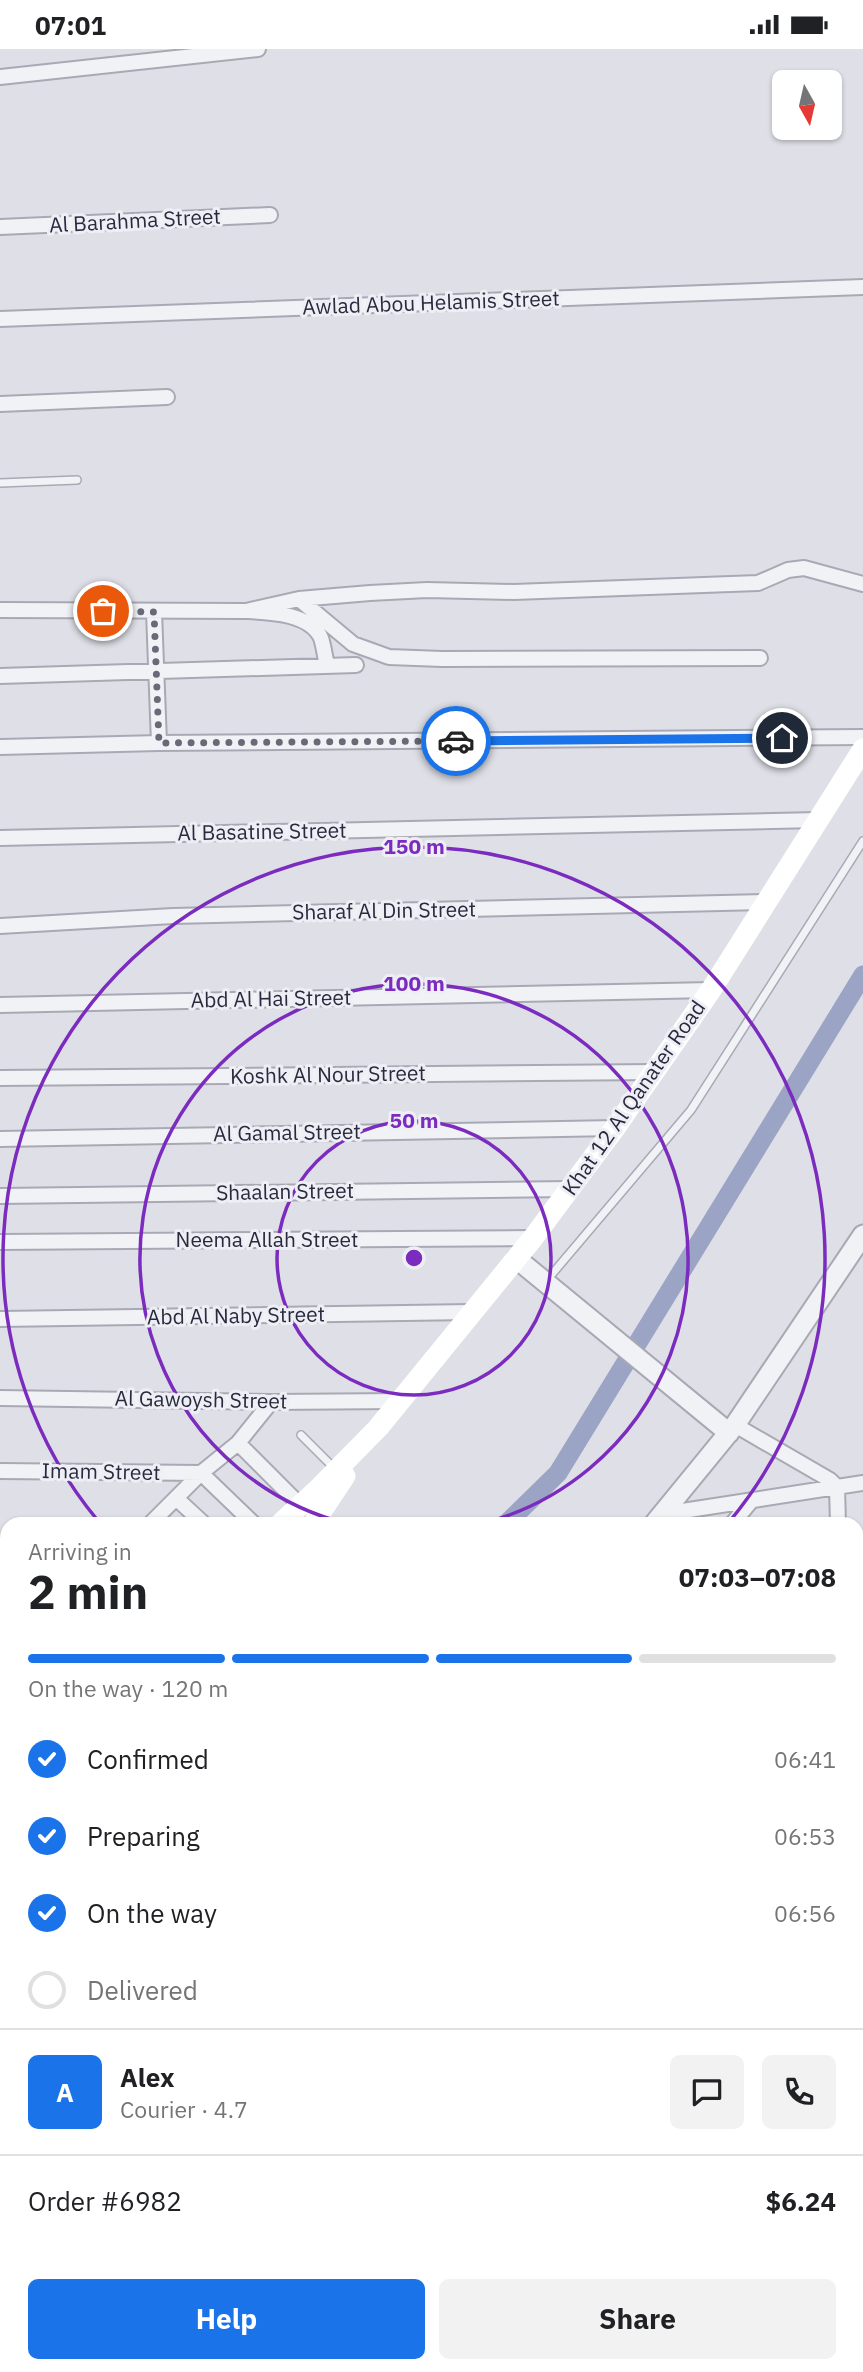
<!DOCTYPE html>
<html lang="en">
<head>
<meta charset="utf-8">
<style>
	body { margin:0; font-family:"IBM Plex Sans",sans-serif; background:#f2f2f2; color:#202124; height:100vh; display:flex; flex-direction:column; font-size:26px; white-space:nowrap }
	* { box-sizing:border-box; margin:0 }
	p { font-size:23px; color:#757577 }
	.icon { flex:none; width:38px; height:38px; fill:none; stroke:currentColor; stroke-width:2; stroke-linecap:round; stroke-linejoin:round }
	.map { position:relative; flex:1; overflow:hidden }
	.drawer { position:absolute; left:0px; top:1468px; width:864px; height:856px; display:flex; flex-direction:column; background:#fff; border-radius:21px 21px 0 0; box-shadow:0 2px 5px #0004 }
	.drawer>* { flex:none }
	.needle { width:46px; rotate:172deg }
	.tools { position:absolute; left:772px; top:21px; display:grid; gap:14px }
	.tools a { display:grid; place-items:center; width:70px; height:70px; border-radius:10px; background:#fff; box-shadow:0 2px 5px #0004; font-size:35px }
	.pin { position:absolute; display:grid; place-items:center; width:60px; height:60px; color:#fff; margin:-30px; border:4px solid #fff; border-radius:50%; box-shadow:0 2px 7px #0007 }
	.courier { position:absolute; display:grid; place-items:center; width:70px; height:70px; margin:-35px; border:5px solid #1a73e8; border-radius:50%; background:#fff; color:#222; box-shadow:0 2px 9px #0007 }
	.headline em { font-style:normal; font-weight:800 }
	.headline div { display:flex; flex-direction:column-reverse }
	.headline { display:flex; align-items:center; justify-content:space-between; height:119px; padding:0 28px }
	h1 { font-size:46px; font-weight:800; line-height:52px }
	.bar { display:grid; grid-template-columns:repeat(4,1fr); gap:10px 7px; align-content:center; height:84px; padding:0 28px }
	.bar i { height:9px; border-radius:5px; background:#e0e0e0 }
	.bar .current { background:#1a73e8 }
	.bar p { grid-column:span 4 }
	.line { display:flex; align-items:center; gap:18px; padding:0 28px; border-top:2px solid #e0e0e0 }
	.line div { flex:1 }
	.round { display:grid; place-items:center; flex:none; width:74px; height:74px; border-radius:10px; background:#f2f2f2 }
	ol { padding:0 28px; list-style:none }
	li { display:flex; align-items:center; gap:21px; height:77px }
	li p { margin-inline-start:auto }
	li .icon { padding:7px; border-radius:50%; background:#1a73e8; color:#fff; stroke-width:4 }
	li:last-child { color:#757577 }
	li i { width:38px; height:38px; border:4px solid #e0e0e0; border-radius:50% }
	.cta { display:flex; gap:14px; margin-top:auto; padding:14px 28px }
	.cta a { flex:1; height:80px; border-radius:10px; background:#1a73e8; color:#fff; font-size:28px; font-weight:800; line-height:80px; text-align:center }
	.cta a+a { background:#f2f2f2; color:#202124 }
	.status { display:flex; justify-content:space-between; align-items:center; height:49px; padding:0 35px; background:#fff; direction:ltr }
	.status svg { height:19px; fill:currentColor }
	.map>svg:first-child { display:block }
</style>
</head>
<body>
<div class="status"><b>07:01</b><svg viewBox="0 0 49 12"><path d="M0 12V9h3v3zM5 12V6h3v6zM10 12V3h3v9zM15 12V0h3v12zM26 1h20v11H26zM47 4h2v5h-2z"/></svg></div>
<div class="map">
<svg width="863" height="2323" viewBox="0 0 863 2323">
	<rect width="100%" height="100%" fill="#dfe0e7"/>
	<g fill="none" stroke-linecap="round" stroke-linejoin="round">
		<path stroke="#9ca4c5" stroke-width="19" d="M 506,1475 L 558,1424 L 863,926
			M 0,1968 L 7,1961"/>
		<defs>
			<path id="service" d="M 0,434 L 77,431
				M 547,1231 L 691,1061 L 863,792
				M 301,1386 L 335,1420"/>
			<path id="minor" d="M 0,28 L 258,0
				M 0,178 L 270,166
				M 0,270 L 863,238
				M 0,355 L 167,348
				M 299,550 L 353,595 L 389,608 L 442,610 L 760,609
				M 0,561 L 246,562 C 268,563 310,564 321,589 C 324,598 325,608 327,617
				M 246,562 L 299,550 L 370,544 L 427,541 L 514,543 L 758,534 L 788,521 L 804,519 L 863,535
				M 154,563 L 159,694
				M 0,627 L 356,616
				M 0,698 L 159,694 L 863,688
				M 0,789 L 818,771
				M 0,877 L 173,867 L 767,853
				M 0,956 L 711,941
				M 0,1029 L 655,1023
				M 0,1090 L 615,1079
				M 0,1147 L 570,1140
				M 0,1193 L 533,1189
				M 0,1270 L 471,1263
				M 0,1349 L 271,1353 L 401,1352
				M 735,1376 L 830,1431 L 837,1438 L 838,1475
				M 238,1394 L 301,1457
				M 0,1422 L 201,1424 L 254,1475
				M 177,1450 L 204,1475
				M 663,1465 L 863,1434
				M 150,1475 L 201,1424 L 238,1394 L 271,1353
				M 732,1475 L 752,1451
				M 0,1496 L 7,1496
				M 858,1576 L 863,1577
				M 0,1603 L 7,1597
				M 0,1650 L 7,1657
				M 858,1681 L 863,1681
				M 858,1863 L 863,1864
				M 858,2040 L 863,2042
				M 858,2121 L 863,2121
				M 858,2191 L 863,2191
				M 0,2237 L 7,2230
				M 858,2297 L 863,2298
				M 707,2317 L 725,2323
				M 3,2323 L 7,2311
				M 85,2323 L 87,2317
				M 178,2323 L 179,2317
				M 261,2323 L 262,2317
				M 357,2323 L 358,2317
				M 453,2323 L 454,2317
				M 539,2323 L 541,2317
				M 643,2323 L 644,2317
				M 677,2323 L 679,2317
				M 736,2323 L 737,2317"/>
			<path id="tertiary" d="M 517,1210 L 729,1384
				M 654,1475 L 735,1376 L 863,1186
				M 0,2163 L 7,2157
				M 0,2194 L 7,2187"/>
		</defs>
		<use href="#service" stroke="#a8a9b4" stroke-width="10"/>
		<use href="#minor" stroke="#a8a9b4" stroke-width="18"/>
		<use href="#tertiary" stroke="#a8a9b4" stroke-width="23"/>
		<use href="#service" stroke="#f1f2f6" stroke-width="7"/>
		<use href="#minor" stroke="#f1f2f6" stroke-width="14"/>
		<use href="#tertiary" stroke="#f1f2f6" stroke-width="19"/>
		<path stroke="#fff" stroke-width="21" d="M 280,1475 L 316,1442 L 378,1379 L 533,1189 L 615,1079 L 711,941 L 863,700
			M 313,1475 L 345,1427
			M 0,1750 L 7,1744
			M 0,1770 L 7,1764
			M 0,1798 L 7,1793
			M 0,1826 L 7,1820"/>
	</g>
	<g fill="none" stroke-linecap="round" stroke-linejoin="round">
		<path stroke="#696a78" stroke-width="7" stroke-dasharray="0 12.6" d="M 103,562 L 154,563 L 159,694 L 456,692"/>
		<path stroke="#1a73e8" stroke-width="9" d="M 456,692 L 782,689"/>
	</g>
	<g fill="none" stroke="#7b2cbf" stroke-width="3.5">
		<circle cx="414" cy="1209" r="137"/>
		<path d="M348 1475A274 274 0 1 1 480 1475"/>
		<path d="M99 1473A411 411 0 1 1 729 1473"/>
	</g>
	<g text-anchor="middle" stroke-width="6" stroke-linejoin="round" paint-order="stroke">
		<g font-size="21" fill="#292a3d" stroke="#eeeff5">
			<text transform="translate(135 172) rotate(-3)" y="7">Al Barahma Street</text>
			<text transform="translate(431 254) rotate(-2)" y="7">Awlad Abou Helamis Street</text>
			<text transform="translate(262 783) rotate(-1)" y="7">Al Basatine Street</text>
			<text transform="translate(384 862) rotate(-1)" y="7">Sharaf Al Din Street</text>
			<text transform="translate(271 950) rotate(-1)" y="7">Abd Al Hai Street</text>
			<text transform="translate(328 1026) rotate(-1)" y="7">Koshk Al Nour Street</text>
			<text transform="translate(634 1049) rotate(-55)" y="7">Khat 12 Al Qanater Road</text>
			<text transform="translate(287 1084) rotate(-1)" y="7">Al Gamal Street</text>
			<text transform="translate(285 1143) rotate(-1)" y="7">Shaalan Street</text>
			<text x="267" y="1198">Neema Allah Street</text>
			<text transform="translate(236 1267) rotate(-1)" y="7">Abd Al Naby Street</text>
			<text transform="translate(201 1351) rotate(1)" y="7">Al Gawoysh Street</text>
			<text transform="translate(101 1423) rotate(1)" y="7">Imam Street</text>
		</g>
	</g>
	<circle cx="414" cy="1209" r="10" fill="#7b2cbf" stroke="#eeeff5" stroke-width="3.5"/>
	<g font-size="21" text-anchor="middle" font-weight="bold" fill="#7b2cbf" stroke="#eeeff5" stroke-width="6" stroke-linejoin="round" paint-order="stroke">
		<text x="414" y="805">150 m</text>
		<text x="414" y="942">100 m</text>
		<text x="414" y="1079">50 m</text>
	</g>
</svg>
<div class="tools">
<a><svg class="needle" viewBox="-14 -14 28 28"><path d="M0-13l5 13h-10z" fill="#e53935"/><path d="M0 13l5-13h-10z" fill="#757577"/></svg></a>
</div>
<div class="pin" style="left:103px;top:562px;background:#ea580c"><svg class="icon" aria-label="bag" viewBox="0 0 24 24"><path d="M5 8h14l-1 12H6zM9 8a3 3 0 0 1 6 0"/></svg></div>
<div class="pin" style="left:782px;top:689px;background:#1f2937"><svg class="icon" aria-label="home" viewBox="0 0 24 24"><path d="M3 11l9-7 9 7M6 9v11h12V9"/></svg></div>
<div class="courier" style="left:456px;top:692px"><svg class="icon" aria-label="car" viewBox="0 0 24 24"><path d="M5 17H2v-5l4-1 3-4h7l3 4 3 1v5h-3M9 17h6M6 11h13"/><circle cx="7" cy="17" r="2"/><circle cx="17" cy="17" r="2"/></svg></div>
<section class="drawer">
<div class="headline"><div><h1>2 min</h1><p>Arriving in</p></div><em>07:03–07:08</em></div>
<div class="bar"><i class="current"></i><i class="current"></i><i class="current"></i><i></i><p>On the way · 120 m</p></div>
<ol>
<li><svg class="icon" aria-label="check" viewBox="0 0 24 24"><path d="M5 12l5 5 9-10"/></svg>Confirmed<p>06:41</p></li>
<li><svg class="icon" aria-label="check" viewBox="0 0 24 24"><path d="M5 12l5 5 9-10"/></svg>Preparing<p>06:53</p></li>
<li><svg class="icon" aria-label="check" viewBox="0 0 24 24"><path d="M5 12l5 5 9-10"/></svg>On the way<p>06:56</p></li>
<li><i></i>Delivered</li>
</ol>
<div class="line" style="height:126px"><b class="round" style="background:#1a73e8;color:#fff">A</b><div><b>Alex</b><p>Courier · 4.7</p></div><a class="round"><svg class="icon" aria-label="chat" viewBox="0 0 24 24"><path d="M4 5h16v11H9l-5 4z"/></svg></a><a class="round"><svg class="icon" aria-label="phone" viewBox="0 0 24 24"><path d="M5 4h4l2 5-3 2q2 4 5 5l2-3 5 2v4C11 20 4 13 5 4z"/></svg></a></div>
<div class="line" style="height:91px"><div>Order #6982</div><b>$6.24</b></div>
<div class="cta"><a>Help</a><a>Share</a></div>
</section>
</div>
</body>
</html>
